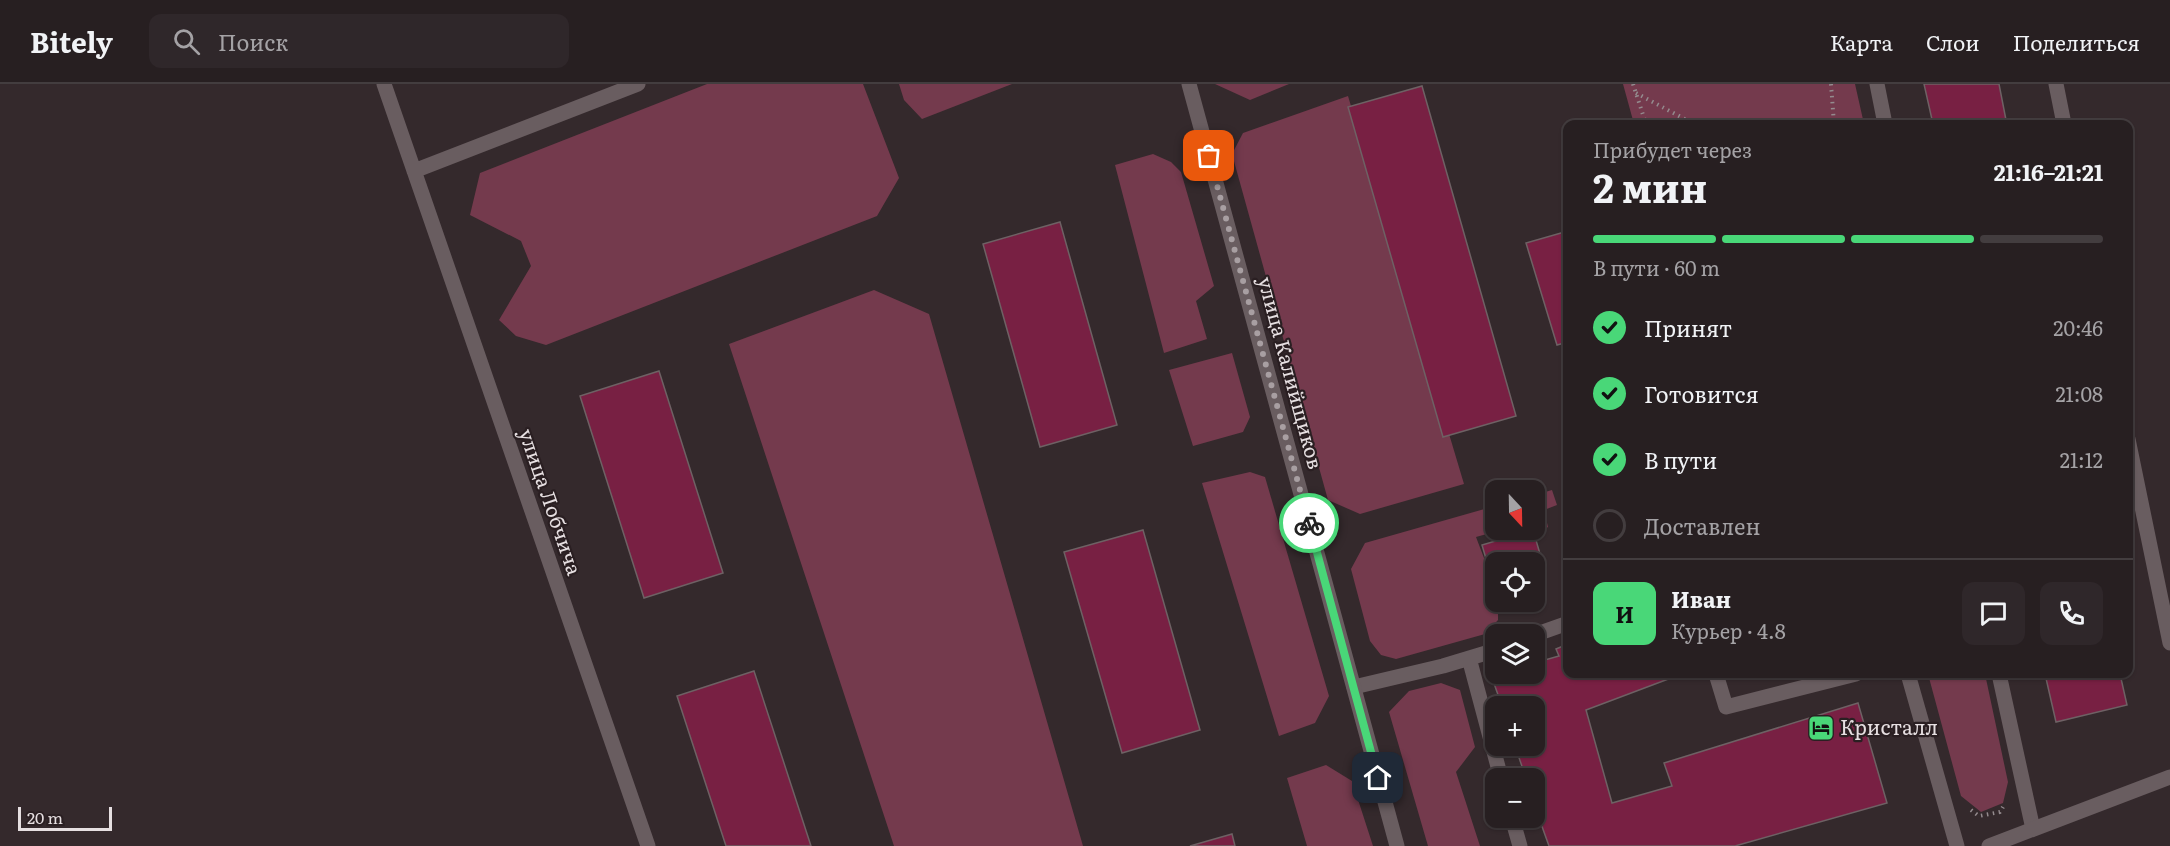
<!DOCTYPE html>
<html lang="ru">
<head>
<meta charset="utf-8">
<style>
	body { margin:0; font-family:Literata,serif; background:#2f272a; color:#f1f3f6; height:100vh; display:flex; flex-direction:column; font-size:22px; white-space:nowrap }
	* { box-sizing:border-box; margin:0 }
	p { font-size:20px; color:#a4a2a5 }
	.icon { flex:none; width:33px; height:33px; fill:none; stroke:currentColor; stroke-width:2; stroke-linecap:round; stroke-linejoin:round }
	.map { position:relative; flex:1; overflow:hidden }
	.side { position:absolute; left:1563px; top:36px; width:570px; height:558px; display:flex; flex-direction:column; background:#271f21; border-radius:12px; box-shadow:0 2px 4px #0004,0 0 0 2px #433d3f }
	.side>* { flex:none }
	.needle { width:39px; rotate:158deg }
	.controls { position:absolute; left:1485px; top:396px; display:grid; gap:12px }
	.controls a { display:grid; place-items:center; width:60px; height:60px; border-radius:12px; background:#271f21; box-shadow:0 2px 4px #0004,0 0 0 2px #433d3f; font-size:30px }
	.scale { position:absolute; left:18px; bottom:15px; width:94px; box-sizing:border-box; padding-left:6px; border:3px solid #e6dfe1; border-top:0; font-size:16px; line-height:21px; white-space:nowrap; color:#e6dfe1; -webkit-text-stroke:4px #2a1f22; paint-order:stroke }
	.pin { position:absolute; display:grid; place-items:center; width:51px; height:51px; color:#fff; margin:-26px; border-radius:12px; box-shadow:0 3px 9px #0006 }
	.courier { position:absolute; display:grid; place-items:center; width:60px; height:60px; margin:-30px; border:4px solid #49d778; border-radius:50%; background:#fff; color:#222; box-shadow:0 2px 8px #0007 }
	.summary em { font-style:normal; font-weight:700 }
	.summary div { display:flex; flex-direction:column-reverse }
	.summary { display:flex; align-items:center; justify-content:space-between; height:102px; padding:0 30px }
	h1 { font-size:39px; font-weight:700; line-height:45px }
	.bar { display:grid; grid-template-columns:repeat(4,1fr); gap:9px 6px; align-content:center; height:72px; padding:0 30px }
	.bar i { height:8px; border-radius:4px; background:#433d3f }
	.bar .active { background:#49d778 }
	.bar p { grid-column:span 4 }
	.line { display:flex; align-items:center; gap:15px; padding:0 30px; border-top:2px solid #433d3f }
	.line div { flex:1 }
	.round { display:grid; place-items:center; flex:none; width:63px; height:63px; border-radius:12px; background:#2f272a }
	ol { padding:0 30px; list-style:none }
	li { display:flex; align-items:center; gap:18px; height:66px }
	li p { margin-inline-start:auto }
	li .icon { padding:6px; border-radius:50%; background:#49d778; color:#111; stroke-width:4 }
	li:last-child { color:#a4a2a5 }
	li i { width:33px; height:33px; border:3px solid #433d3f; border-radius:50% }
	header { display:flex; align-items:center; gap:36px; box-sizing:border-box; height:84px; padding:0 30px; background:#271f21; border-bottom:2px solid #433d3f }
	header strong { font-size:28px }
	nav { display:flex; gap:33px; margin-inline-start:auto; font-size:21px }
	.search { width:420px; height:54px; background:#2f272a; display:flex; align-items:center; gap:15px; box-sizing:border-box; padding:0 21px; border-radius:12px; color:#a4a2a5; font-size:22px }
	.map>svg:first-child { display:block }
</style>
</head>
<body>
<header>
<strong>Bitely</strong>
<div class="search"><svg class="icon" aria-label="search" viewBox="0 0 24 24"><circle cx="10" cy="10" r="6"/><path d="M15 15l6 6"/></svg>Поиск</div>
<nav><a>Карта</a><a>Слои</a><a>Поделиться</a></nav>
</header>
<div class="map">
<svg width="2170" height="762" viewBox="0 0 2170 762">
	<rect width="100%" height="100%" fill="#34292c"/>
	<path fill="#743a4d" d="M 707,0 L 863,0 L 899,94 L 877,132 L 546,261 L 516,252 L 499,236 L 531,182 L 521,157 L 470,131 L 480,89 Z
		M 899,0 L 1012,0 L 922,35 L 904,16 Z
		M 1215,0 L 1289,0 L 1250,16 Z
		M 1623,0 L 1855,0 L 1864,40 L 1634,40 Z
		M 1348,12 L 1464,400 L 1360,430 L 1328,416 L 1232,70 L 1243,49 Z
		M 1153,70 L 1171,78 L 1181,88 L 1214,202 L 1196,217 L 1207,255 L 1164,269 L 1115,81 Z
		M 874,206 L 929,230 L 1083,762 L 894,762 L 729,260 Z
		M 1232,269 L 1250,333 L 1243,348 L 1193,362 L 1169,286 Z
		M 1250,388 L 1265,393 L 1329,612 L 1315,639 L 1279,652 L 1202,399 Z
		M 1552,406 L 1557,421 L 1544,426 L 1548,443 L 1542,447 L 1535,436 L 1535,411 Z
		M 1495,422 L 1496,446 L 1501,446 L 1476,453 L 1495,503 L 1496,518 L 1498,518 L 1498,536 L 1485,550 L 1396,575 L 1381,571 L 1370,557 L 1351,485 L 1365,459 Z
		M 1928,590 L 1985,590 L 2008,698 L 2003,719 L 1981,728 L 1961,712 Z
		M 1441,599 L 1460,606 L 1475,663 L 1456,688 L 1480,762 L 1428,762 L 1389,628 L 1409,607 Z
		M 1326,681 L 1352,697 L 1373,762 L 1307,762 L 1287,694 Z"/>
	<path fill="#782043" stroke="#6e6164" stroke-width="1.5" d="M 1924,0 L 1999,0 L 2006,36 L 1984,40 L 1933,40 Z
		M 1422,2 L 1516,332 L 1443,353 L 1348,23 Z
		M 1060,138 L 1117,341 L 1040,363 L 983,160 Z
		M 1568,147 L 1568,258 L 1557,261 L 1526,159 Z
		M 659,287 L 723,489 L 644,514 L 580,312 Z
		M 1143,446 L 1200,646 L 1122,669 L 1064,468 Z
		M 1533,446 L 1545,487 L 1534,490 L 1534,478 L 1496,478 L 1496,502 L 1494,502 L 1482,461 Z
		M 1568,560 L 1568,590 L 1679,591 L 1586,626 L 1612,719 L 1672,702 L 1664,679 L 1858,619 L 1887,719 L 1735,762 L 1549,762 L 1534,720 L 1534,694 L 1526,694 L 1515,662 L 1534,662 L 1534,622 L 1502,622 L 1491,591 L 1534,590 L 1534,579 L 1559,572 L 1556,565 Z
		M 754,587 L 811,762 L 726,762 L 677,612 Z
		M 2045,590 L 2120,590 L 2127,621 L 2056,638 Z
		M 1232,750 L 1235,762 L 1190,762 Z"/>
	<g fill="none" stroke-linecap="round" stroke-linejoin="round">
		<path stroke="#948b8e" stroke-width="4" stroke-dasharray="1.5 4.5" stroke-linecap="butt" d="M 1633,0 L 1646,40
			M 1831,0 L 1834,40
			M 1636,9 L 1694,40
			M 1971,726 L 1979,732 L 2000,728 L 2003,723"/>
		<path stroke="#695d60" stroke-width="15" d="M 1877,0 L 1885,40
			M 1534,551 L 1568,539
			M 1469,574 L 1501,694
			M 1716,590 L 1726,623 L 1856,590
			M 1908,590 L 1957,762
			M 1999,590 L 2033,745
			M 1354,603 L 1443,582 L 1496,566
			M 1512,734 L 1520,762"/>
		<path stroke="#695d60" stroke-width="15" d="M 384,0 L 648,762
			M 1189,0 L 1397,762
			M 2056,0 L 2064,40
			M 414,87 L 638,0
			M 2128,355 L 2170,559
			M 1989,762 L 2170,693"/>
	</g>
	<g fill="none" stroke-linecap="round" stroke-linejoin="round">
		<path stroke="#a89fa2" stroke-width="6" stroke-dasharray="0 10.8" d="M 1209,72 L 1309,439"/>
		<path stroke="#49d778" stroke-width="8" d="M 1309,439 L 1378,694"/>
	</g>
	<defs>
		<symbol id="hotel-square" viewBox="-11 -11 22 22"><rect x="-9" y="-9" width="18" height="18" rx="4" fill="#49d778" stroke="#2a1f22"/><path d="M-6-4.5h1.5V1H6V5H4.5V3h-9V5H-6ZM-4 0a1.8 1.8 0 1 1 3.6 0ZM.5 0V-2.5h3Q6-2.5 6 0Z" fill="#111"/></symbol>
	</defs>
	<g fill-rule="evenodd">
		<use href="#hotel-square" x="1806" y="629" width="30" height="30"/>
	</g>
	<g text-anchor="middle" stroke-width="4.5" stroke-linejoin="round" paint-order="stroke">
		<g font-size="20" fill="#e6dfe1" stroke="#2a1f22">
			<text transform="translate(1290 289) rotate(75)" y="7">улица Калийщиков</text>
			<text transform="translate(550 418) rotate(71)" y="7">улица Лобчича</text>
		</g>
		<g font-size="20" fill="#e6dfe1" stroke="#2a1f22" text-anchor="start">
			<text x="1840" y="651">Кристалл</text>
		</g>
	</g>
</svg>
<div class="controls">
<a><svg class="needle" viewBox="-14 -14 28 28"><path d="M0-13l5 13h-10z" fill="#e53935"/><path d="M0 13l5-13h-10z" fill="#a4a2a5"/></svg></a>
<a><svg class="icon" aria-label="locate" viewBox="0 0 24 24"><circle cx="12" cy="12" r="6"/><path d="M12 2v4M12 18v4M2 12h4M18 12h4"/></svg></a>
<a><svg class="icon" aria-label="layers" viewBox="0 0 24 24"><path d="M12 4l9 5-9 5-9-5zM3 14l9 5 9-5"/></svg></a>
<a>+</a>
<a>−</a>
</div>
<div class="scale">20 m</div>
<div class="pin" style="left:1209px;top:72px;background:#ea580c"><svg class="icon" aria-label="bag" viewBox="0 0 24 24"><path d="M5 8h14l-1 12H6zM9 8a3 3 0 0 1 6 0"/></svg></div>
<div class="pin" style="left:1378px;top:694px;background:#1f2937"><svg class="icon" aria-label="home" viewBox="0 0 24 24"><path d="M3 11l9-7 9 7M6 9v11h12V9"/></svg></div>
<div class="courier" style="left:1309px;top:439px"><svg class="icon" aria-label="bike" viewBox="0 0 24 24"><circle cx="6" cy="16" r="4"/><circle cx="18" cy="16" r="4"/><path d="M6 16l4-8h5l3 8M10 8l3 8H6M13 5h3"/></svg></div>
<section class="side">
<div class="summary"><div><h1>2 мин</h1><p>Прибудет через</p></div><em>21:16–21:21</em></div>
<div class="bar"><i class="active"></i><i class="active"></i><i class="active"></i><i></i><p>В пути · 60 m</p></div>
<ol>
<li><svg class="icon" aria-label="check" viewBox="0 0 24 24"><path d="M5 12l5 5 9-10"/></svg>Принят<p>20:46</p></li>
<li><svg class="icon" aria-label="check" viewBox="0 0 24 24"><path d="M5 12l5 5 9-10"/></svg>Готовится<p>21:08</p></li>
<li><svg class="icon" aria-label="check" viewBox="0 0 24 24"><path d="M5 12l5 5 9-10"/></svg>В пути<p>21:12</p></li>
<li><i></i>Доставлен</li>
</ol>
<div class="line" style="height:108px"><b class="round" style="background:#49d778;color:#111">И</b><div><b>Иван</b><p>Курьер · 4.8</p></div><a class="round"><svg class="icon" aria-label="chat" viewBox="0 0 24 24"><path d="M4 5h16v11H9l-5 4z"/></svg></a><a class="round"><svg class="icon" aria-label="phone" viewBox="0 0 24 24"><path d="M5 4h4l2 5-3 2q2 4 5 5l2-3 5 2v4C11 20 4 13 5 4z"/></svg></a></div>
</section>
</div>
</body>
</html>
